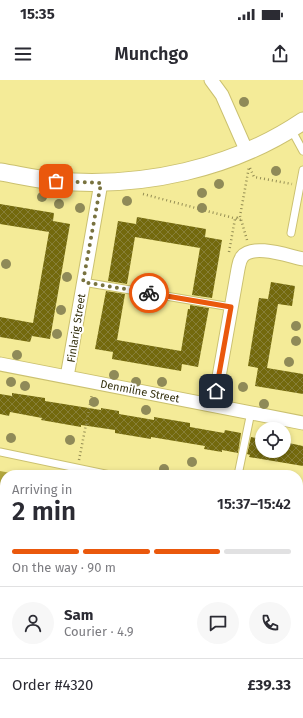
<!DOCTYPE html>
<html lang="en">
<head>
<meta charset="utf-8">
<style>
	body { margin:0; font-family:"Fira Sans",sans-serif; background:#f7f7f7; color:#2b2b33; height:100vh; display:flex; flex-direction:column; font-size:15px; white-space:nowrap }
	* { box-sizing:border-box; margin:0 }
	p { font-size:13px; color:#7c7c81 }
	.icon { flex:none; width:22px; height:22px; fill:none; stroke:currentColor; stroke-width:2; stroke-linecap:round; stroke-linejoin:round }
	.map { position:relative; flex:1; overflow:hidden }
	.side { position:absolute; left:0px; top:390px; width:303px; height:248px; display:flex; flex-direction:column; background:#fff; border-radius:16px 16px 0 0; box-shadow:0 2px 6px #0003 }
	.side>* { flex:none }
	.tools { position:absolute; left:255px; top:342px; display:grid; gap:8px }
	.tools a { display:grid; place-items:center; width:36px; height:36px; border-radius:50%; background:#fff; box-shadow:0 2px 6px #0003; font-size:20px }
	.pin { position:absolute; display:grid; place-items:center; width:34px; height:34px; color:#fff; margin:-17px; border-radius:8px; box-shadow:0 2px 6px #0006 }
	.courier { position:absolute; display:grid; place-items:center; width:40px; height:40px; margin:-20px; border:3px solid #ea580c; border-radius:50%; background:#fff; color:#222; box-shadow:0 1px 5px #0007 }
	.headline em { font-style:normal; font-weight:600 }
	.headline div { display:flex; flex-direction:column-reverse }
	.headline { display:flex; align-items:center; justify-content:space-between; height:68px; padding:0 12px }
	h1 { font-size:26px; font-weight:600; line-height:30px }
	.bar { display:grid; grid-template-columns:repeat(4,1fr); gap:6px 4px; align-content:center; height:48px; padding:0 12px }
	.bar i { height:5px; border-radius:3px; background:#e1e1e2 }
	.bar .active { background:#ea580c }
	.bar p { grid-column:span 4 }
	.line { display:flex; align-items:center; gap:10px; padding:0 12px; border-top:1px solid #e1e1e2 }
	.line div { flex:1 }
	.round { display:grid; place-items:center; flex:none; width:42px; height:42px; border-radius:21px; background:#f7f7f7 }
	.status { display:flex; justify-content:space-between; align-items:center; height:28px; padding:0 20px; background:#fff; direction:ltr }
	.status svg { height:11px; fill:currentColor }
	header { display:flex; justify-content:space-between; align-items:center; height:52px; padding:0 12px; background:#fff; font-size:18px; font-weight:600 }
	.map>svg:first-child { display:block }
</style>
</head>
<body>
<div class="status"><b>15:35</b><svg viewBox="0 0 49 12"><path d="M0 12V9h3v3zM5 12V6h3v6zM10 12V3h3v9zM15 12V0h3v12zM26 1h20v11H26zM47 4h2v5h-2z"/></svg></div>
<header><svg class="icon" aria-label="menu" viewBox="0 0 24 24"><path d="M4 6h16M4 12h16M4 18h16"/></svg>Munchgo<svg class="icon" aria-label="share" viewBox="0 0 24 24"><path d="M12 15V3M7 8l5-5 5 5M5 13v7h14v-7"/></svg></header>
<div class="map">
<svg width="303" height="638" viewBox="0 0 303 638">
	<defs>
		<pattern id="grass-tufts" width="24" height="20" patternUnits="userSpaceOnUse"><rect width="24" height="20" fill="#ebdd63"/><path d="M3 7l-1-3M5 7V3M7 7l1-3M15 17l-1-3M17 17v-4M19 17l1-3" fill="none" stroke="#cabe55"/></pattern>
		<pattern id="forest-firs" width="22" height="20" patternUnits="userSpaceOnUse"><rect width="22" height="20" fill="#b4a83e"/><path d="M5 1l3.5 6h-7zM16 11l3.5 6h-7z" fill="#938932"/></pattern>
		<pattern id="building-cross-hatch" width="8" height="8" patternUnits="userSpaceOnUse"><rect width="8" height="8" fill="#73690d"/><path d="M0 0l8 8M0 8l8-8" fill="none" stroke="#877f38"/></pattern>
	</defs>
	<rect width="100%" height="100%" fill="#f4eb98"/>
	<path fill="url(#grass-tufts)" d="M 0,576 L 5,577 L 5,633 L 147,633 L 150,638 L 0,638 Z"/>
	<path fill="url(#forest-firs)" d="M 0,391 L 21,395 L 5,395 L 5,577 L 0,576 Z
		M 298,457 L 303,458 L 303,638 L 150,638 L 147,633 L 298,633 Z"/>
	<path fill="url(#building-cross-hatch)" d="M 0,124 L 54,133 L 53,141 L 70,144 L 50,259 L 32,256 L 30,262 L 0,257 L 0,237 L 33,243 L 49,152 L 0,144 Z
		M 137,137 L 206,149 L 205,157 L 222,160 L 212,218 L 192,215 L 200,168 L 135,157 L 127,204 L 108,201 L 118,141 L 136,144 Z
		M 271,202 L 295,206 L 292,226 L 278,224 L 267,288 L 303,294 L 303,314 L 255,306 L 258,288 L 248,286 L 259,218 L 268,219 Z
		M 106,211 L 125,214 L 117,260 L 181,271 L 188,229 L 190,229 L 190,225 L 209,228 L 198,287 L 182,284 L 181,291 L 112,279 L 113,272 L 95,269 Z
		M 12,313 L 45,318 L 45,321 L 101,330 L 101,328 L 119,331 L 119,334 L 154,340 L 154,337 L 190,343 L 190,347 L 224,353 L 225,350 L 241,353 L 238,373 L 222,370 L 222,372 L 204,369 L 205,366 L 151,357 L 151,359 L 115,353 L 115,350 L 81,345 L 81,347 L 41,340 L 42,338 L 10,332 L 9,336 L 0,334 L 0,314 L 12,316 Z
		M 251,357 L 262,359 L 262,371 L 284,371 L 284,362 L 303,366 L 303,386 L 249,377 L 250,375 L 247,374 Z"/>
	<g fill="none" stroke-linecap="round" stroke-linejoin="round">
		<defs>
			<path id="service" d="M 291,49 L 303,71
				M 291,153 L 303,90
				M 83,202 L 231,227
				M 0,372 L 110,395
				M 238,395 L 251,332
				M 298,434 L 303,435"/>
			<path id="minor" d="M 211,0 L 222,15 L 247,72
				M 0,284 L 303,343
				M 67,297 L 101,103
				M 214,325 L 238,189 C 239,185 239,181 242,177 C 253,163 288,176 303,179"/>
			<path id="tertiary" d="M 0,92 C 19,95 38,100 57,101 C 142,108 232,89 303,41"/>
		</defs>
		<use href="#service" stroke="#cbc170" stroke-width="9"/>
		<use href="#minor" stroke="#cbc170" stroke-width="15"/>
		<use href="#tertiary" stroke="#cbc170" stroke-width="19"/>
		<path stroke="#948d53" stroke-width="2.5" stroke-dasharray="1 3" stroke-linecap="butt" d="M 250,88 L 254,97 L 292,104
			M 143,114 L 241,140
			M 247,160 L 240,136 L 249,87
			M 229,172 L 235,139 L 240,136
			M 79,380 L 92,314"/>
		<use href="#service" stroke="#fff" stroke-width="7"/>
		<use href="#minor" stroke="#fff" stroke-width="13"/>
		<use href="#tertiary" stroke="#fff" stroke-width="17"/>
	</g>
	<g fill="#8f8a58">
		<circle cx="244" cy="22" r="5"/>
		<circle cx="276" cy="91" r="5"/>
		<circle cx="219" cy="104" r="5"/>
		<circle cx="202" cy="113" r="5"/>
		<circle cx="42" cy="117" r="5"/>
		<circle cx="127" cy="121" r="5"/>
		<circle cx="59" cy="124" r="5"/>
		<circle cx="80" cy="128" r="5"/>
		<circle cx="202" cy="128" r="5"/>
		<circle cx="6" cy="184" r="5"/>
		<circle cx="67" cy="197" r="5"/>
		<circle cx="61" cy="230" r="5"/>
		<circle cx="296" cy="246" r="5"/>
		<circle cx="57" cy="254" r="5"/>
		<circle cx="296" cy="261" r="5"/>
		<circle cx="17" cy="275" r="5"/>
		<circle cx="289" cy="282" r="5"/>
		<circle cx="114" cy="295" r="5"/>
		<circle cx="11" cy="302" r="5"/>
		<circle cx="136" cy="302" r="5"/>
		<circle cx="162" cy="302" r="5"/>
		<circle cx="25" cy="306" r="5"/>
		<circle cx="243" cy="307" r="5"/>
		<circle cx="94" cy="322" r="5"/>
		<circle cx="264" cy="324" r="5"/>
		<circle cx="146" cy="330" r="5"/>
		<circle cx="11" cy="358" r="5"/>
		<circle cx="70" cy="360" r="5"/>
		<circle cx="192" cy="382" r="5"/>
		<circle cx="164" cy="389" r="5"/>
	</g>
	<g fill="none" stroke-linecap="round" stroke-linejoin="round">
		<path stroke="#78723f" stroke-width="4" stroke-dasharray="0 7.2" d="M 56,101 L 101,103 L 83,202 L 149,213"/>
		<path stroke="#ea580c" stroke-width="5" d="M 149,213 L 231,227 L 216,311"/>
	</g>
	<g text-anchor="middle" stroke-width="4" stroke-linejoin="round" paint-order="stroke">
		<g font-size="11" fill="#35310f" stroke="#fff">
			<text transform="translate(76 248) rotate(-81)" y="4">Finlarig Street</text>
			<text transform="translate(140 311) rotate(11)" y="4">Denmilne Street</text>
		</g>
	</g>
</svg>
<div class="tools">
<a><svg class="icon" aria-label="locate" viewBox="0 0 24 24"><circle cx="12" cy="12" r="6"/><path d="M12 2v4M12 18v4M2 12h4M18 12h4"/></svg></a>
</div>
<div class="pin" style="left:56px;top:101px;background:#ea580c"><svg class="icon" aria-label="bag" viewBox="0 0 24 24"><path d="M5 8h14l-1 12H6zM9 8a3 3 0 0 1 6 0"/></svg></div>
<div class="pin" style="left:216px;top:311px;background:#1f2937"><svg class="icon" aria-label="home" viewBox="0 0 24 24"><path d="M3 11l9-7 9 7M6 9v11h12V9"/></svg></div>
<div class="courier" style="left:149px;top:213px"><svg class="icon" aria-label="bike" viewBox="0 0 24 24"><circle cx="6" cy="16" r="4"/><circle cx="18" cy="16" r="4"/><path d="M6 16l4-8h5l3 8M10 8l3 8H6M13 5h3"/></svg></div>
<section class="side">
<div class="headline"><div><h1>2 min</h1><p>Arriving in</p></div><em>15:37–15:42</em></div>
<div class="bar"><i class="active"></i><i class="active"></i><i class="active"></i><i></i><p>On the way · 90 m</p></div>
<div class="line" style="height:72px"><a class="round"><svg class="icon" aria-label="person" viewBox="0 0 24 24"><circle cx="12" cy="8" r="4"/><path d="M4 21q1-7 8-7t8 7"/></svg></a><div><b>Sam</b><p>Courier · 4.9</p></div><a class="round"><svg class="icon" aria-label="chat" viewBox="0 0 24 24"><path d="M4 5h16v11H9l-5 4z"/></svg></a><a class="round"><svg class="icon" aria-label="phone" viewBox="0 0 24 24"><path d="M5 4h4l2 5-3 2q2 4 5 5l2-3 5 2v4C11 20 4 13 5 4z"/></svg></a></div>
<div class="line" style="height:52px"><div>Order #4320</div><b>£39.33</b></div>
</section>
</div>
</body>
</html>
